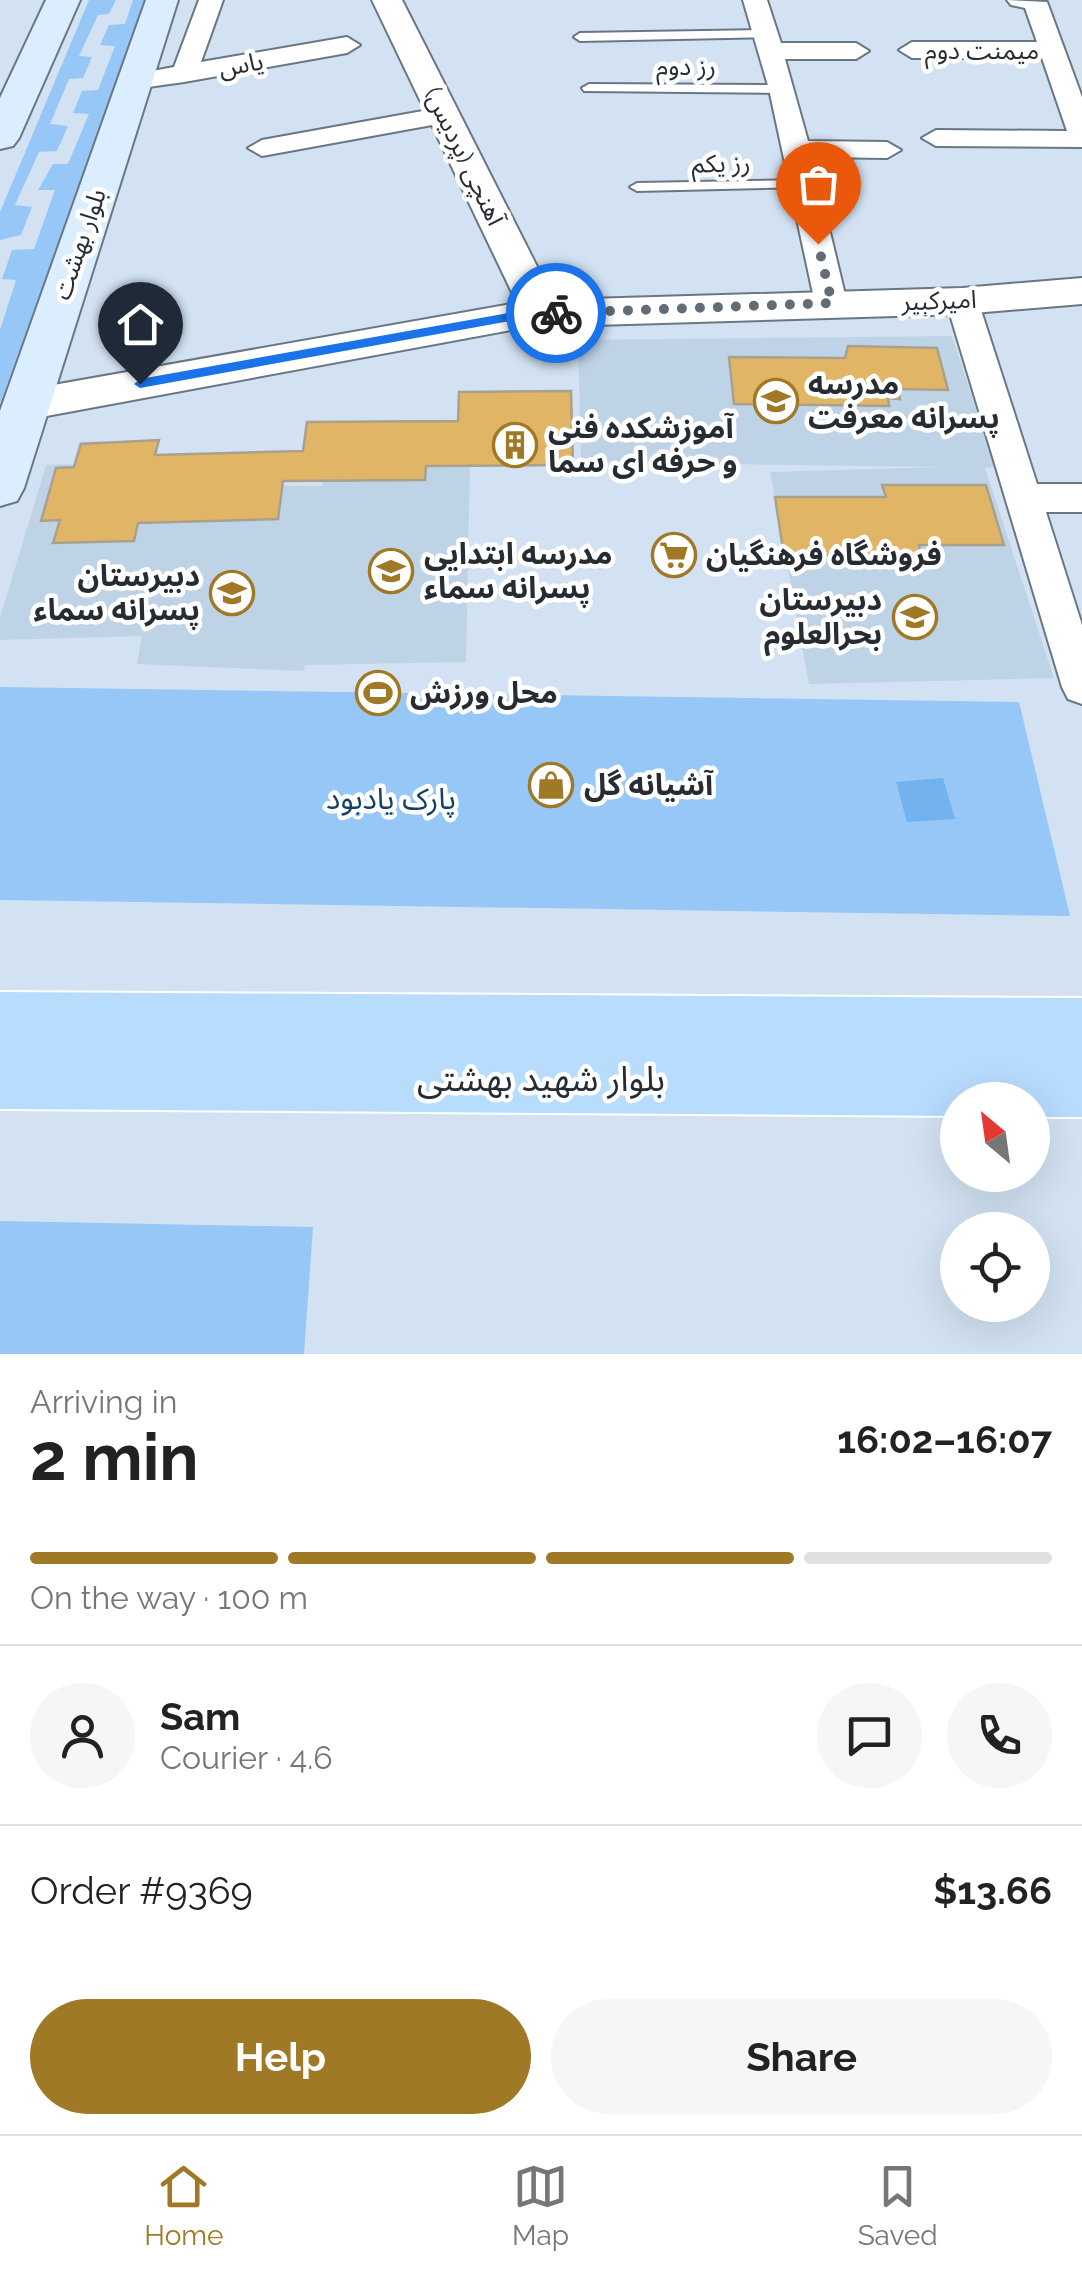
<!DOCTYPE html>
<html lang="en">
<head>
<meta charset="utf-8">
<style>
	body { margin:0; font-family:Raleway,"Noto Sans Arabic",sans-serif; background:#f6f6f6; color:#222; height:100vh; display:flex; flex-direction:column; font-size:38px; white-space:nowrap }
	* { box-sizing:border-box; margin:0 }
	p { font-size:32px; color:#767676 }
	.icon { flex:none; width:55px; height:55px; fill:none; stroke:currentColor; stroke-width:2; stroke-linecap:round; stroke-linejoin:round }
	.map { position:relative; height:1354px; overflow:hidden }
	.side { display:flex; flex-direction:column; background:#fff; flex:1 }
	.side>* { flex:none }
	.needle { width:65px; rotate:331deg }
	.tools { position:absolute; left:940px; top:1082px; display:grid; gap:20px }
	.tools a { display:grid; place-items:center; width:110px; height:110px; border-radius:50%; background:#fff; box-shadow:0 10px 40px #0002; font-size:50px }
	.pin { position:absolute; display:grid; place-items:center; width:85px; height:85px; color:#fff; margin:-102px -42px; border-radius:50% 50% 50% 0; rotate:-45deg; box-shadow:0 0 10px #0007 }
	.pin .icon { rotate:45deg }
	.courier { position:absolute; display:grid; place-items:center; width:100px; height:100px; margin:-50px; border:8px solid #1a73e8; border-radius:50%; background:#fff; color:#222; box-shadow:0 2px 12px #0007 }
	.headline em { font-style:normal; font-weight:700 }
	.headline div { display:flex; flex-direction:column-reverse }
	.headline { display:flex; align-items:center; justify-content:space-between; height:170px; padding:0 30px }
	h1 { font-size:65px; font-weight:700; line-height:75px }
	.bar { display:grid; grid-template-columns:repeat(4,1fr); gap:15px 10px; align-content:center; height:120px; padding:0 30px }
	.bar i { height:12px; border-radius:8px; background:#e0e0e0 }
	.bar .current { background:#a07927 }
	.bar p { grid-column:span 4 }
	.line { display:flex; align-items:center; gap:25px; padding:0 30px; border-top:2px solid #e0e0e0 }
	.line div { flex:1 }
	.round { display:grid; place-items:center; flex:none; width:105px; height:105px; border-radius:52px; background:#f6f6f6 }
	.action { display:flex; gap:20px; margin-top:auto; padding:20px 30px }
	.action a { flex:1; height:115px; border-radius:60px; background:#a07927; color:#fff; font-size:40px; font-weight:700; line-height:115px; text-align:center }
	.action a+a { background:#f6f6f6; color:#222 }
	.tab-bar { display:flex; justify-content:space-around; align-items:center; height:140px; border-top:2px solid #e0e0e0; background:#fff; font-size:28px; color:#767676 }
	.tab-bar a { display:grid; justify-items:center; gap:5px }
	.tab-bar .current { color:#a07927 }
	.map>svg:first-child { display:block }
</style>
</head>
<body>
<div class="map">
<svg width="1082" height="1354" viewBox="0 0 1082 1354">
	<rect width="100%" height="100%" fill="#d2e2f2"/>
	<path fill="#bfd3e7" d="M 952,336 L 995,467 L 985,468 L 1054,678 L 809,684 L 770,472 L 942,467 L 581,462 L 578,340 Z
		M 429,421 L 426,462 L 470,461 L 466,662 L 305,665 L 304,671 L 137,664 L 142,636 L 0,640 L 0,618 L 46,465 L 73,464 L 79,442 L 159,440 L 141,520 L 153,523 L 158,457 L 287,451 L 280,486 L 323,486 L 323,481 L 298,481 L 307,422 Z"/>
	<path fill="#96c7f6" d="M 89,0 L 116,0 L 109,14 L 98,15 L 79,56 L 92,57 L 83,78 L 69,79 L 50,124 L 68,126 L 57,151 L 39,152 L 15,205 L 32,207 L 21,235 L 0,240 L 0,212 Z
		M 133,0 L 146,0 L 0,404 L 0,330 L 16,280 L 2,279 L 12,250 L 34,249 L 55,190 L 38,190 L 53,164 L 68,164 L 89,114 L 73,113 L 82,91 L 98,90 L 115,46 L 100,45 L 109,25 L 125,24 Z
		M 0,687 L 1019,702 L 1070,916 L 0,900 Z
		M 0,1221 L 313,1227 L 304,1354 L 0,1354 Z"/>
	<path fill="#72b3ef" d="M 943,778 L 955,819 L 907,822 L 896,782 Z"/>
	<path fill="#e0b666" stroke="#a9a08e" stroke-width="2.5" d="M 848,346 L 937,348 L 948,390 L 898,389 L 900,399 L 888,398 L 889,406 L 734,404 L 729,357 L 845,358 Z
		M 571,391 L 573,465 L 426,466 L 425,480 L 283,481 L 278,519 L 138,523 L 134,541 L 53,543 L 60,520 L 41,521 L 56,468 L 74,467 L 81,444 L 159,440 L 155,455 L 303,451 L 307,422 L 458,421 L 459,392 Z
		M 882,485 L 986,485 L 1004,545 L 919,545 L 921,555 L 784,556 L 775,497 L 886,497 Z"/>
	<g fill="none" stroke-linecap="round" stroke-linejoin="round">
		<defs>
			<path id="service" d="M 766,30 L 770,31 L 770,37 L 580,41 L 574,37 L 580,33 Z
				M 589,84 L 782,85 L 789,89 L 782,93 L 584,91 L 582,88 Z
				M 805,180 L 812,184 L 810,187 L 637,191 L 630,187 L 637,183 Z"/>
			<path id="minor" d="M 199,0 L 223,0 L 201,62 L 347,37 L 360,45 L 347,53 L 184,82 L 134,89 L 125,86 L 121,81 L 125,76 L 174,67 Z
				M 743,0 L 767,0 L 781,43 L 856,43 L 869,51 L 856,59 L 785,59 L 808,141 L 887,142 L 901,150 L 887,158 L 812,157 L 847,303 L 842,310 L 831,313 L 820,310 L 815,303 L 769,89 Z
				M 1007,0 L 1047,2 L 1082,97 L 1082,147 L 936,146 L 922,138 L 936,130 L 1067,131 L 1042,58 L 912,58 L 899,50 L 912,42 L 1037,42 L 1025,8 L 1011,5 Z
				M 445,107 L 454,109 L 458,115 L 454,121 L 262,156 L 248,148 L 262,140 Z
				M 962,291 L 973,294 L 978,301 L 1037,484 L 1082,484 L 1082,512 L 1046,512 L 1082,625 L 1082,704 L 1068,699 L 1062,687 L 946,301 L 951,294 Z"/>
			<path id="tertiary" d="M 372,0 L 402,0 L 554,300 L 962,288 L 1082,278 L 1082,304 L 962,314 L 527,327 L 25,420 L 10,416 L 4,405 L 10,394 L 25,390 L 517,303 Z"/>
			<path id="secondary" d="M 46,0 L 80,0 L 19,138 L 13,146 L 0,149 L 0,98 Z
				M 146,0 L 178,0 L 24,488 L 17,501 L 0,506 L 0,411 Z"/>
			<path id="primary" d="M 0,992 L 1082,998 L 1082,1117 L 1032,1117 L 1032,1100 L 958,1100 L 958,1116 L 0,1109 Z"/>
		</defs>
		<use href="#service" stroke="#697785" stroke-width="4"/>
		<use href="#minor" stroke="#697785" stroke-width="4"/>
		<use href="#tertiary" stroke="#697785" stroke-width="4"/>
		<use href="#secondary" stroke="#697785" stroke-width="4"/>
		<use href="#primary" stroke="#fff" stroke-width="4"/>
		<use href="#service" fill="#fff" fill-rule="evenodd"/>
		<use href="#minor" fill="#fff" fill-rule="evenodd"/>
		<use href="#tertiary" fill="#fff" fill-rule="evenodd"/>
		<use href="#secondary" fill="#dbeeff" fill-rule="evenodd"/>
		<use href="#primary" fill="#b8dcfe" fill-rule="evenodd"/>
	</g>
	<path fill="#1a73e8" d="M 556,309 L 562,313 L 560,316 L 526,318 L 140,388 L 134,384 L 140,379 L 526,310 Z"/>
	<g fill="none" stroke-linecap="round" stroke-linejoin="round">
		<path stroke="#626c75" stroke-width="10" stroke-dasharray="0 18" d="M 556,313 L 832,303 L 818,244"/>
	</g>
	<defs>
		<symbol id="school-ring" viewBox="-11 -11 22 22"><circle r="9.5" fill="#fff" stroke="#a07927" stroke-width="1.5"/><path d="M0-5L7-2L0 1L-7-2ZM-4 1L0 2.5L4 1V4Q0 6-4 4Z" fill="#a07927"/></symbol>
		<symbol id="building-ring" viewBox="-11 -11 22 22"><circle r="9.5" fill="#fff" stroke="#a07927" stroke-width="1.5"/><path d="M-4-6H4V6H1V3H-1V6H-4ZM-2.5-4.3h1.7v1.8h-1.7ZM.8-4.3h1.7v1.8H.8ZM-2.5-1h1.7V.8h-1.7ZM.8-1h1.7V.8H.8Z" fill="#a07927"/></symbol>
		<symbol id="supermarket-ring" viewBox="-11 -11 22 22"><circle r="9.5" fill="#fff" stroke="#a07927" stroke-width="1.5"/><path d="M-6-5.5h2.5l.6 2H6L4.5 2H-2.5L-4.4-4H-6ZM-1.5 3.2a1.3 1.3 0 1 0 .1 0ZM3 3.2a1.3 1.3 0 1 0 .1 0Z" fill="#a07927"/></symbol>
		<symbol id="stadium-ring" viewBox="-11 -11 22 22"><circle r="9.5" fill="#fff" stroke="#a07927" stroke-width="1.5"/><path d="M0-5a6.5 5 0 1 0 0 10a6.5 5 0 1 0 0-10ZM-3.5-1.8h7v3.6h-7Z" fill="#a07927"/></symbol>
		<symbol id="shop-ring" viewBox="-11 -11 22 22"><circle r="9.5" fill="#fff" stroke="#a07927" stroke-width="1.5"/><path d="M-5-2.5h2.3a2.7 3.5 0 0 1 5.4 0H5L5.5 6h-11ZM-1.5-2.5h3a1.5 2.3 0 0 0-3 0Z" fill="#a07927"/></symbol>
	</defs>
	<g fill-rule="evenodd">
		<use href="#school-ring" x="751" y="376" width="50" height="50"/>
		<use href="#building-ring" x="490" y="420" width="50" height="50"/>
		<use href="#supermarket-ring" x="649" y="530" width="50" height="50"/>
		<use href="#school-ring" x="366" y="546" width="50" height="50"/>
		<use href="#school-ring" x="207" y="568" width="50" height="50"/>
		<use href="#school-ring" x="890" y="592" width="50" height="50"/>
		<use href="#stadium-ring" x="353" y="668" width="50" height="50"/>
		<use href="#shop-ring" x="526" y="760" width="50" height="50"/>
	</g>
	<g text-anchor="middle" stroke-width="9" stroke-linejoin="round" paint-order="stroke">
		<g font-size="25" fill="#262c32" stroke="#fff">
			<text x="982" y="59">میمنت دوم</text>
			<text transform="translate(241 64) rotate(-10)" y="9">یاس</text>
			<text x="686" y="75">رز دوم</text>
			<text transform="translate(465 156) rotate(64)" y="9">آهنچی (پردیس)</text>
			<text transform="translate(721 163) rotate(-1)" y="9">رز یکم</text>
			<text transform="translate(79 244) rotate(-71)" y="9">بلوار بهشت</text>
			<text transform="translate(939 300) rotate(-2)" y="9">امیرکبیر</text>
		</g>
		<g font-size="30" font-weight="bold" fill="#262c32" stroke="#fff" text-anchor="start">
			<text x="808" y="394">مدرسه<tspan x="808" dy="34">پسرانه معرفت</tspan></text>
			<text x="548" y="438">آموزشکده فنی<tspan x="548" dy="34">و حرفه ای سما</tspan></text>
			<text x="424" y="564">مدرسه ابتدایی<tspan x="424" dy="34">پسرانه سماء</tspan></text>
			<text x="706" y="565">فروشگاه فرهنگیان</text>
			<text x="200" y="586" text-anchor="end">دبیرستان<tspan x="200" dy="34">پسرانه سماء</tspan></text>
			<text x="882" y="610" text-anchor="end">دبیرستان<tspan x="882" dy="34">بحرالعلوم</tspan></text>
			<text x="410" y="703">محل ورزش</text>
			<text x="584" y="795">آشیانه گل</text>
		</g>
		<g font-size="30" fill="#114168" stroke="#fff">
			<text x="391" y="809">پارک یادبود</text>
		</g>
		<g font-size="35" fill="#262c32" stroke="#fff">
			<text x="541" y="1091">بلوار شهید بهشتی</text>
		</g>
	</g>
</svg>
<div class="tools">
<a><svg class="needle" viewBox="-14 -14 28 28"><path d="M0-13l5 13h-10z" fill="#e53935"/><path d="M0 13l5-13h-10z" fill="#767676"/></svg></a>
<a><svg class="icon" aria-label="locate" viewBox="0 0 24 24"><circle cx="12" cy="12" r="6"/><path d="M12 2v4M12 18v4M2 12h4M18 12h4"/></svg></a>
</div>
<div class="pin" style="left:818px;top:244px;background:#ea580c"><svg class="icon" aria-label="bag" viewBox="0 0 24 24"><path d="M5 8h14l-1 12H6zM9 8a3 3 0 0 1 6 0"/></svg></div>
<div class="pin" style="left:140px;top:384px;background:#1f2937"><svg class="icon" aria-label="home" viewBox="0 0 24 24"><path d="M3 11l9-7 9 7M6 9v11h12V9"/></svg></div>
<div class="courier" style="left:556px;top:313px"><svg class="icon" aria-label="bike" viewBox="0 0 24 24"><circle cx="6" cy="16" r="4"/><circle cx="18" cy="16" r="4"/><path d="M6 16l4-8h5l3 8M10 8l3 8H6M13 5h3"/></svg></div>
</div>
<section class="side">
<div class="headline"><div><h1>2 min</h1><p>Arriving in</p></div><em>16:02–16:07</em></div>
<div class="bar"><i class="current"></i><i class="current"></i><i class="current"></i><i></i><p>On the way · 100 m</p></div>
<div class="line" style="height:180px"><a class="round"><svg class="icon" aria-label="person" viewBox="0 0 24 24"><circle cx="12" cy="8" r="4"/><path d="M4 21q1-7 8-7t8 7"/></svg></a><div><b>Sam</b><p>Courier · 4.6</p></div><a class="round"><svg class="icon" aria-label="chat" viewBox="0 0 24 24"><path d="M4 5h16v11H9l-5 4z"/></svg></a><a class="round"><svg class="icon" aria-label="phone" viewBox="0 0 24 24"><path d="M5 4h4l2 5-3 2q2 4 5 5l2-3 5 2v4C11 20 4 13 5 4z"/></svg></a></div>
<div class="line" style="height:130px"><div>Order #9369</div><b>$13.66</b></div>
<div class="action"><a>Help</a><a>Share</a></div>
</section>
<nav class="tab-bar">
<a class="current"><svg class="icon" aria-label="home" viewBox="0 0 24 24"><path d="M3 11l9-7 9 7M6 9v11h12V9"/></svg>Home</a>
<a><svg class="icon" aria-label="map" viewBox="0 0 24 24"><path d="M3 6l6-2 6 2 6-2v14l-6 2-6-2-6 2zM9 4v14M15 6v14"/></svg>Map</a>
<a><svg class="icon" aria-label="saved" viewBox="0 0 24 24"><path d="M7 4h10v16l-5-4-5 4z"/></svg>Saved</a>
</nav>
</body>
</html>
